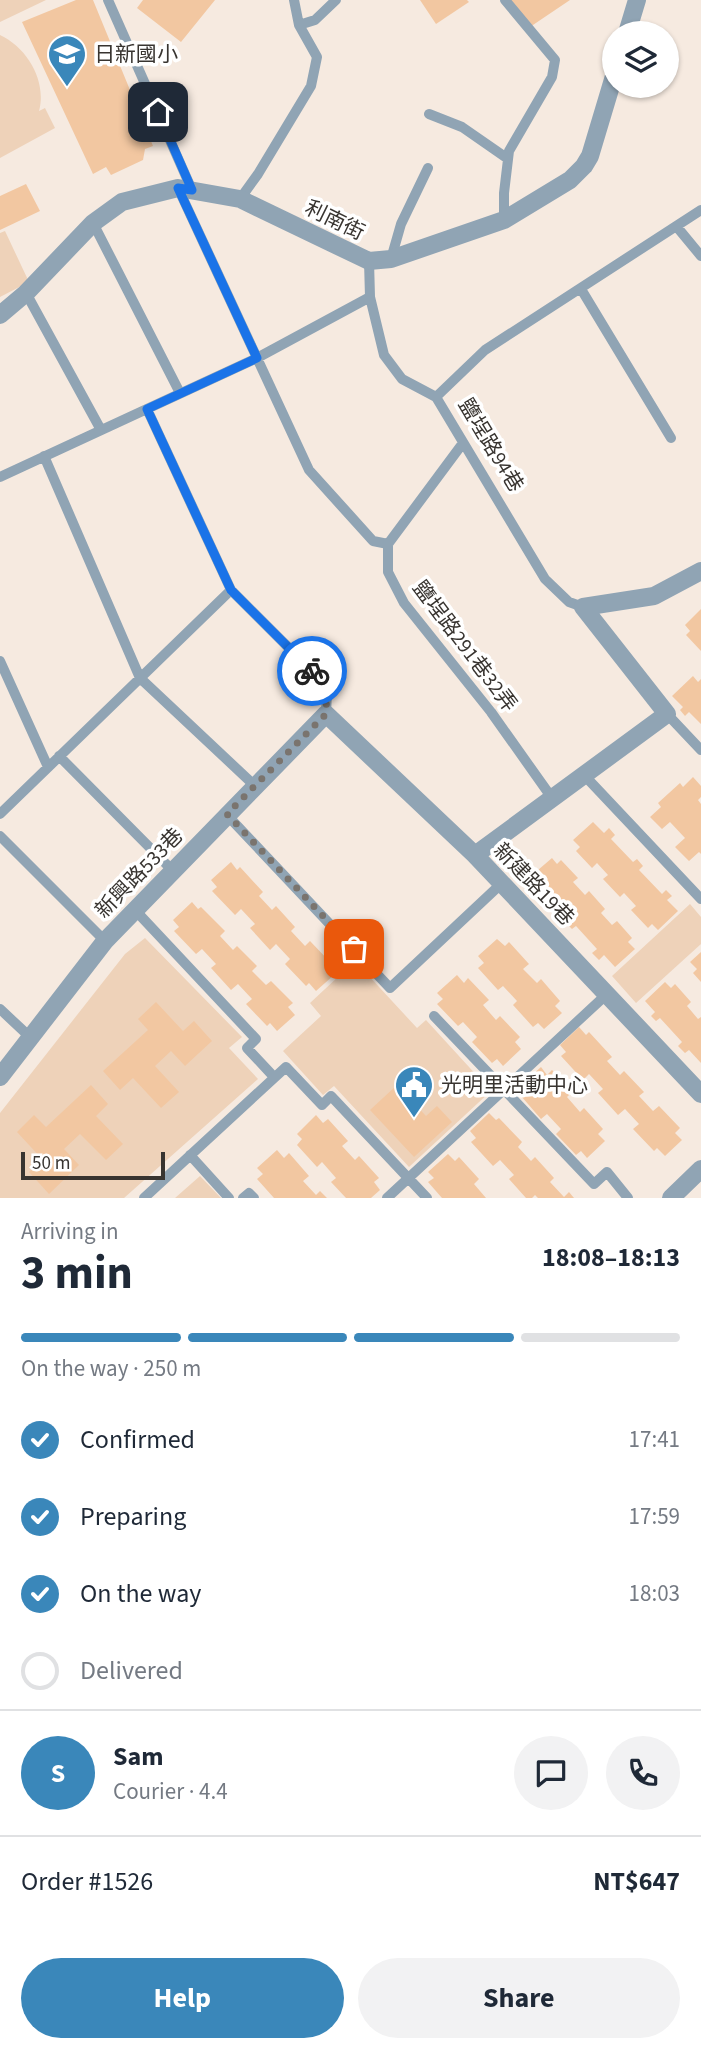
<!DOCTYPE html>
<html lang="en">
<head>
<meta charset="utf-8">
<style>
	body { margin:0; font-family:"Source Sans 3","Noto Sans TC",sans-serif; background:#f2f2f3; color:#1f2937; height:100vh; display:flex; flex-direction:column; font-size:26px; white-space:nowrap }
	* { box-sizing:border-box; margin:0 }
	p { font-size:23px; color:#747a83 }
	.icon { flex:none; width:38px; height:38px; fill:none; stroke:currentColor; stroke-width:2; stroke-linecap:round; stroke-linejoin:round }
	.map { position:relative; height:1198px; overflow:hidden }
	.side { display:flex; flex-direction:column; background:#fff; flex:1 }
	.side>* { flex:none }
	.fabs { position:absolute; left:602px; top:21px; display:grid; gap:14px }
	.fabs a { display:grid; place-items:center; width:77px; height:77px; border-radius:50%; background:#fff; box-shadow:0 2px 5px #0004; font-size:35px }
	.scale { position:absolute; left:21px; bottom:18px; width:144px; box-sizing:border-box; padding-left:7px; border:4px solid #383430; border-top:0; font-size:19px; line-height:24px; white-space:nowrap; color:#383430; -webkit-text-stroke:5px #fff; paint-order:stroke }
	.pin { position:absolute; display:grid; place-items:center; width:60px; height:60px; color:#fff; margin:-30px; border-radius:14px; box-shadow:0 4px 10px #0006 }
	.courier { position:absolute; display:grid; place-items:center; width:70px; height:70px; margin:-35px; border:5px solid #1a73e8; border-radius:50%; background:#fff; color:#222; box-shadow:0 2px 9px #0007 }
	.summary em { font-style:normal; font-weight:700 }
	.summary div { display:flex; flex-direction:column-reverse }
	.summary { display:flex; align-items:center; justify-content:space-between; height:119px; padding:0 21px }
	h1 { font-size:46px; font-weight:700; line-height:52px }
	.bar { display:grid; grid-template-columns:repeat(4,1fr); gap:10px 7px; align-content:center; height:84px; padding:0 21px }
	.bar i { height:9px; border-radius:5px; background:#e0e1e3 }
	.bar .current { background:#3a87ba }
	.bar p { grid-column:span 4 }
	.line { display:flex; align-items:center; gap:18px; padding:0 21px; border-top:2px solid #e0e1e3 }
	.line div { flex:1 }
	.round { display:grid; place-items:center; flex:none; width:74px; height:74px; border-radius:37px; background:#f2f2f3 }
	ol { padding:0 21px; list-style:none }
	li { display:flex; align-items:center; gap:21px; height:77px }
	li p { margin-inline-start:auto }
	li .icon { padding:7px; border-radius:50%; background:#3a87ba; color:#fff; stroke-width:4 }
	li:last-child { color:#747a83 }
	li i { width:38px; height:38px; border:4px solid #e0e1e3; border-radius:50% }
	.cta { display:flex; gap:14px; margin-top:auto; padding:14px 21px }
	.cta a { flex:1; height:80px; border-radius:42px; background:#3a87ba; color:#fff; font-size:28px; font-weight:700; line-height:80px; text-align:center }
	.cta a+a { background:#f2f2f3; color:#1f2937 }
	.map>svg:first-child { display:block }
</style>
</head>
<body>
<div class="map">
<svg width="701" height="1198" viewBox="0 0 701 1198">
	<rect width="100%" height="100%" fill="#f6eae0"/>
	<path fill="#eed2b9" d="M 0,0 L 46,0 L 0,22 Z
		M 0,35 C 28,48 47,82 39,111 L 45,108 L 55,128 L 0,158 Z
		M 5,231 L 29,282 L 0,297 L 0,233 Z
		M 690,904 L 701,917 L 701,944 L 636,1003 L 612,976 Z
		M 145,938 L 242,1037 L 229,1048 L 258,1079 L 124,1198 L 0,1198 L 0,1113 L 125,954 Z
		M 355,961 L 417,1028 L 426,1020 L 491,1091 L 409,1167 L 334,1086 L 323,1095 L 283,1051 L 321,1016 L 310,1003 Z
		M 200,1176 L 221,1198 L 175,1198 Z"/>
	<path fill="#f2c7a1" d="M 76,0 L 93,0 L 153,146 L 145,149 L 143,160 L 111,175 L 106,167 L 93,174 L 22,22 Z
		M 143,0 L 215,0 L 181,42 L 137,8 Z
		M 420,0 L 467,0 L 469,2 L 436,24 Z
		M 507,0 L 570,0 L 527,29 Z
		M 26,184 L 40,211 L 0,230 L 0,196 Z
		M 701,609 L 701,651 L 686,635 L 690,631 L 685,625 Z
		M 693,676 L 698,682 L 701,679 L 701,724 L 689,712 L 685,716 L 680,710 L 683,707 L 672,696 Z
		M 693,777 L 701,786 L 701,797 L 698,800 L 701,804 L 701,854 L 699,852 L 689,861 L 675,847 L 685,838 L 670,822 L 662,829 L 650,817 L 661,807 L 658,803 L 680,783 L 683,787 Z
		M 593,822 L 604,833 L 609,828 L 615,835 L 611,839 L 633,862 L 637,859 L 643,866 L 639,870 L 662,894 L 666,890 L 672,896 L 667,900 L 678,911 L 658,930 L 652,924 L 648,928 L 631,910 L 636,906 L 624,893 L 620,897 L 603,879 L 608,875 L 597,863 L 592,868 L 576,851 L 580,847 L 573,840 Z
		M 552,858 L 557,864 L 561,860 L 578,878 L 573,882 L 585,895 L 589,891 L 605,909 L 601,913 L 612,925 L 617,921 L 632,938 L 628,942 L 635,949 L 615,967 L 604,955 L 599,960 L 592,953 L 597,949 L 576,926 L 572,929 L 565,922 L 569,918 L 547,894 L 542,897 L 537,891 L 541,888 L 531,876 Z
		M 231,862 L 237,870 L 240,867 L 263,892 L 259,896 L 272,910 L 276,906 L 295,927 L 291,931 L 305,946 L 310,941 L 331,963 L 327,968 L 334,975 L 316,991 L 309,983 L 306,986 L 285,964 L 290,959 L 276,944 L 270,950 L 250,928 L 255,924 L 241,909 L 235,915 L 212,891 L 217,887 L 211,880 Z
		M 192,902 L 198,909 L 201,907 L 225,931 L 220,936 L 233,950 L 237,946 L 257,966 L 252,971 L 266,985 L 271,981 L 293,1003 L 288,1007 L 295,1015 L 277,1031 L 270,1023 L 267,1026 L 246,1004 L 252,999 L 238,984 L 231,990 L 211,968 L 216,964 L 202,949 L 196,954 L 174,931 L 179,927 L 173,920 Z
		M 497,939 L 505,946 L 509,942 L 529,964 L 523,969 L 537,983 L 541,979 L 560,1001 L 555,1006 L 562,1013 L 544,1029 L 538,1023 L 533,1027 L 513,1005 L 517,1001 L 503,986 L 498,990 L 478,968 L 484,963 L 478,956 Z
		M 701,952 L 701,982 L 693,973 L 697,969 L 690,962 Z
		M 457,975 L 464,983 L 468,978 L 489,1000 L 483,1005 L 496,1020 L 500,1016 L 520,1037 L 515,1042 L 521,1049 L 503,1066 L 497,1059 L 492,1063 L 472,1042 L 477,1037 L 463,1022 L 458,1026 L 437,1004 L 443,999 L 437,993 Z
		M 665,982 L 671,988 L 675,984 L 691,1002 L 687,1006 L 698,1019 L 701,1017 L 701,1063 L 689,1050 L 685,1053 L 678,1046 L 682,1042 L 660,1018 L 656,1021 L 651,1016 L 655,1012 L 645,1001 Z
		M 156,1002 L 183,1031 L 194,1021 L 212,1041 L 185,1066 L 171,1051 L 155,1066 L 179,1092 L 161,1108 L 133,1078 L 120,1090 L 103,1071 L 148,1030 L 138,1019 Z
		M 579,1027 L 586,1035 L 589,1032 L 612,1057 L 607,1061 L 620,1075 L 624,1071 L 644,1092 L 639,1096 L 653,1111 L 659,1106 L 680,1128 L 675,1133 L 682,1140 L 665,1156 L 657,1148 L 654,1151 L 633,1129 L 639,1124 L 625,1109 L 618,1115 L 598,1093 L 603,1089 L 589,1074 L 583,1080 L 561,1056 L 566,1052 L 560,1045 Z
		M 541,1067 L 547,1075 L 552,1070 L 572,1092 L 567,1097 L 580,1112 L 584,1108 L 603,1129 L 598,1134 L 605,1141 L 587,1158 L 581,1151 L 576,1155 L 556,1134 L 561,1129 L 547,1114 L 541,1119 L 521,1096 L 527,1091 L 521,1085 Z
		M 91,1085 L 108,1104 L 96,1116 L 123,1144 L 106,1160 L 80,1134 L 64,1149 L 79,1165 L 49,1194 L 29,1172 L 42,1159 L 17,1132 L 34,1115 L 46,1127 Z
		M 397,1085 L 426,1116 L 437,1106 L 452,1122 L 414,1157 L 370,1110 Z
		M 489,1113 L 496,1120 L 499,1118 L 522,1142 L 518,1147 L 531,1161 L 535,1157 L 554,1178 L 550,1182 L 564,1197 L 569,1192 L 574,1198 L 538,1198 L 535,1195 L 532,1198 L 526,1198 L 509,1179 L 514,1175 L 500,1160 L 493,1166 L 471,1142 L 476,1138 L 470,1131 Z
		M 316,1115 L 323,1123 L 328,1119 L 348,1141 L 342,1146 L 355,1160 L 359,1156 L 379,1178 L 374,1182 L 380,1190 L 371,1198 L 346,1198 L 331,1182 L 336,1178 L 322,1162 L 317,1167 L 297,1145 L 302,1139 L 297,1134 Z
		M 277,1150 L 284,1158 L 289,1153 L 309,1176 L 303,1181 L 316,1195 L 320,1191 L 327,1198 L 274,1198 L 257,1179 L 263,1174 L 257,1168 Z
		M 448,1154 L 455,1161 L 459,1157 L 479,1179 L 474,1184 L 486,1198 L 442,1198 L 428,1182 L 434,1178 L 428,1172 Z"/>
	<g fill="none" stroke-linecap="round" stroke-linejoin="round">
		<path stroke="#90a4b4" stroke-width="10" d="M 108,0 L 192,190
			M 299,25 L 315,20 L 336,0
			M 429,114 L 462,127 L 508,159
			M 178,188 L 309,470 L 373,541 L 388,544
			M 240,199 L 258,174 L 311,86 L 317,57 L 299,25 L 294,0
			M 504,220 L 504,193 L 509,151 L 552,77 L 555,60 L 505,0
			M 93,223 L 180,393
			M 677,227 L 701,256
			M 391,259 L 401,224 L 428,168
			M 369,261 L 370,297 L 384,355 L 402,379 L 436,397 L 545,579 L 569,602 L 583,607
			M 581,289 L 671,438
			M 26,293 L 101,430
			M 436,397 L 485,350 L 701,210
			M 147,409 L 231,590 L 323,682 L 327,692 L 326,714
			M 463,443 L 388,544 L 388,572 L 404,603 L 491,712 L 552,798
			M 44,456 L 140,678 L 254,785
			M 0,477 L 257,358 L 370,297
			M 0,661 L 48,767
			M 667,714 L 701,750
			M 59,756 L 173,871
			M 584,775 L 701,899
			M 0,814 L 231,590
			M 227,815 L 390,988 L 502,883
			M 0,836 L 105,941
			M 135,910 L 256,1039 L 247,1048 L 274,1077
			M 0,1009 L 31,1038
			M 434,1016 L 594,1184 L 607,1172 L 628,1198
			M 190,1155 L 229,1198
			M 144,1198 L 286,1067 L 322,1105 L 331,1096 L 427,1198
			M 243,1198 L 249,1193 L 254,1198
			M 387,1198 L 607,994"/>
		<path stroke="#90a4b4" stroke-width="18" d="M 627,33 L 637,0
			M 0,315 L 26,293 L 93,223 L 122,202 L 178,188 L 240,199 L 369,261 L 391,259 L 504,220 L 570,180 L 584,166 L 590,156 L 614,76
			M 475,855 L 667,714 L 583,607 L 654,596 L 701,571
			M 0,1077 L 105,941 L 326,714 L 475,855 L 701,1094
			M 671,1198 L 701,1169"/>
	</g>
	<g fill="none" stroke-linecap="round" stroke-linejoin="round">
		<path stroke="#7a746e" stroke-width="7" stroke-dasharray="0 12.6" d="M 312,671 C 327,685 327,694 326,714 L 227,814 L 354,949"/>
		<path stroke="#1a73e8" stroke-width="9" d="M 158,112 L 192,190 L 178,188 L 257,358 L 147,409 L 231,590 L 312,671"/>
	</g>
	<defs>
		<symbol id="school-pin" viewBox="-11 -11 22 30"><path d="M0 17L-7.5 6A9.5 9.5 0 1 1 7.5 6Z" fill="#3a87ba" stroke="#fff"/><path d="M0-5L7-2L0 1L-7-2ZM-4 1L0 2.5L4 1V4Q0 6-4 4Z" fill="#fff"/></symbol>
		<symbol id="civic-pin" viewBox="-11 -11 22 30"><path d="M0 17L-7.5 6A9.5 9.5 0 1 1 7.5 6Z" fill="#3a87ba" stroke="#fff"/><path d="M-.6-6.5H3V-4.5H.6V-3L4-1V1h2V6H-6V1h2V-1L-.6-3ZM-1.2 2.5V6h2.4V2.5Z" fill="#fff"/></symbol>
	</defs>
	<g fill-rule="evenodd">
		<use href="#school-pin" x="45" y="32" width="44" height="60"/>
		<use href="#civic-pin" x="392" y="1063" width="44" height="60"/>
	</g>
	<g text-anchor="middle" stroke-width="7" stroke-linejoin="round" paint-order="stroke">
		<g font-size="21" fill="#383430" stroke="#fff" text-anchor="start">
			<text x="94" y="61">日新國小</text>
			<text x="441" y="1092">光明里活動中心</text>
		</g>
		<g font-size="21" fill="#383430" stroke="#fff">
			<text transform="translate(335 220) rotate(26)" y="7">利南街</text>
			<text transform="translate(491 445) rotate(59)" y="7">鹽埕路94巷</text>
			<text transform="translate(465 646) rotate(53)" y="7">鹽埕路291巷32弄</text>
			<text transform="translate(139 873) rotate(-46)" y="7">新興路533巷</text>
			<text transform="translate(534 884) rotate(46)" y="7">新建路19巷</text>
		</g>
	</g>
</svg>
<div class="fabs">
<a><svg class="icon" aria-label="layers" viewBox="0 0 24 24"><path d="M12 4l9 5-9 5-9-5zM3 14l9 5 9-5"/></svg></a>
</div>
<div class="scale">50 m</div>
<div class="pin" style="left:354px;top:949px;background:#ea580c"><svg class="icon" aria-label="bag" viewBox="0 0 24 24"><path d="M5 8h14l-1 12H6zM9 8a3 3 0 0 1 6 0"/></svg></div>
<div class="pin" style="left:158px;top:112px;background:#1f2937"><svg class="icon" aria-label="home" viewBox="0 0 24 24"><path d="M3 11l9-7 9 7M6 9v11h12V9"/></svg></div>
<div class="courier" style="left:312px;top:671px"><svg class="icon" aria-label="bike" viewBox="0 0 24 24"><circle cx="6" cy="16" r="4"/><circle cx="18" cy="16" r="4"/><path d="M6 16l4-8h5l3 8M10 8l3 8H6M13 5h3"/></svg></div>
</div>
<section class="side">
<div class="summary"><div><h1>3 min</h1><p>Arriving in</p></div><em>18:08–18:13</em></div>
<div class="bar"><i class="current"></i><i class="current"></i><i class="current"></i><i></i><p>On the way · 250 m</p></div>
<ol>
<li><svg class="icon" aria-label="check" viewBox="0 0 24 24"><path d="M5 12l5 5 9-10"/></svg>Confirmed<p>17:41</p></li>
<li><svg class="icon" aria-label="check" viewBox="0 0 24 24"><path d="M5 12l5 5 9-10"/></svg>Preparing<p>17:59</p></li>
<li><svg class="icon" aria-label="check" viewBox="0 0 24 24"><path d="M5 12l5 5 9-10"/></svg>On the way<p>18:03</p></li>
<li><i></i>Delivered</li>
</ol>
<div class="line" style="height:126px"><b class="round" style="background:#3a87ba;color:#fff">S</b><div><b>Sam</b><p>Courier · 4.4</p></div><a class="round"><svg class="icon" aria-label="chat" viewBox="0 0 24 24"><path d="M4 5h16v11H9l-5 4z"/></svg></a><a class="round"><svg class="icon" aria-label="phone" viewBox="0 0 24 24"><path d="M5 4h4l2 5-3 2q2 4 5 5l2-3 5 2v4C11 20 4 13 5 4z"/></svg></a></div>
<div class="line" style="height:91px"><div>Order #1526</div><b>NT$647</b></div>
<div class="cta"><a>Help</a><a>Share</a></div>
</section>
</body>
</html>
